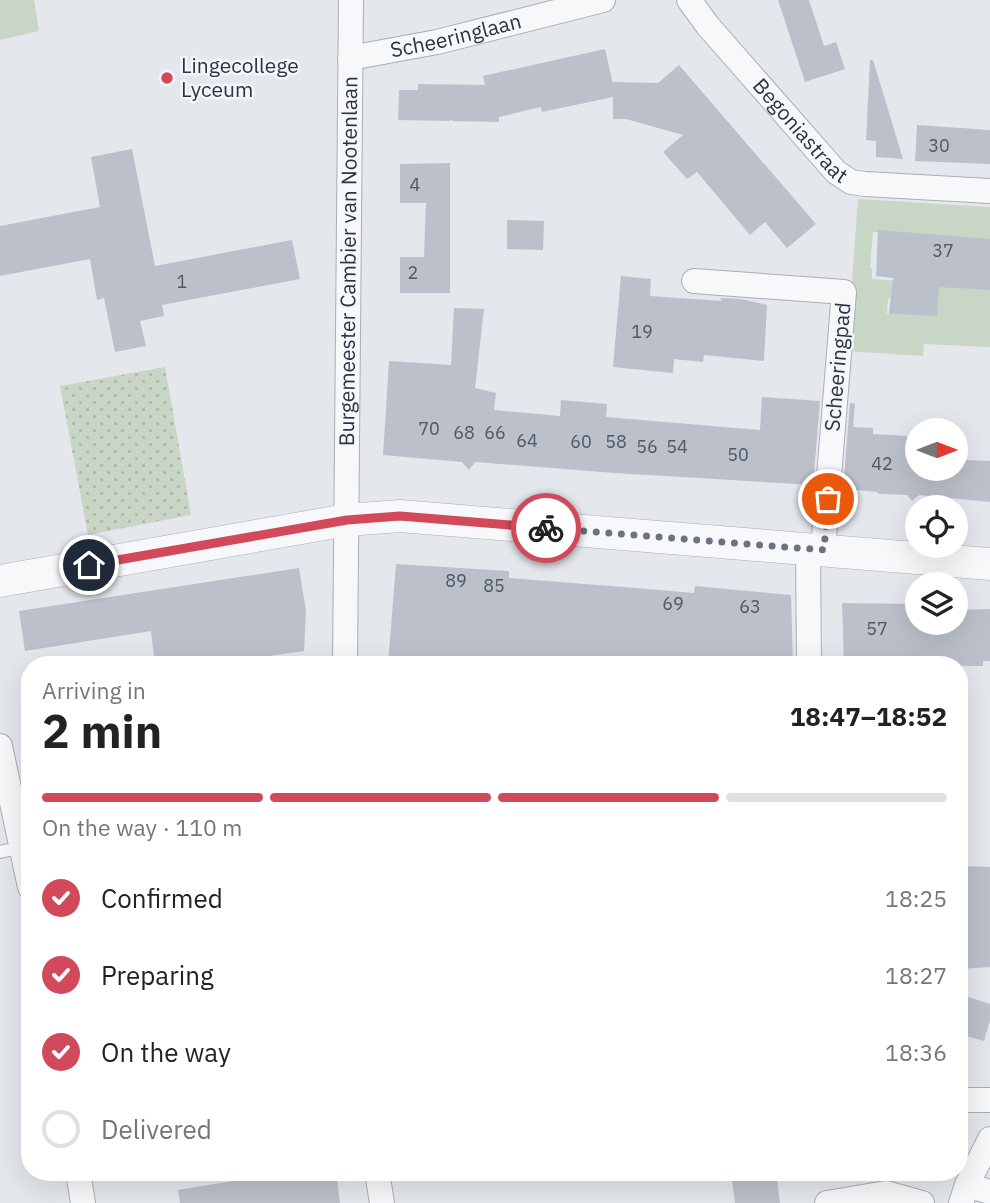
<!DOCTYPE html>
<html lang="en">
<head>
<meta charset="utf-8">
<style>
	body { margin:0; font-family:"IBM Plex Sans",sans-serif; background:#f2f2f2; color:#222; height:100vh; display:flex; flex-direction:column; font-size:26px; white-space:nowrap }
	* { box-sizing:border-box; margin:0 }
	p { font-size:23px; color:#767676 }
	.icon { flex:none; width:38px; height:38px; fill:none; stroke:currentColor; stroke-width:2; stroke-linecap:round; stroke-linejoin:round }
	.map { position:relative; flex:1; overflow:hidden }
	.details { position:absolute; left:21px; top:656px; width:947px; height:525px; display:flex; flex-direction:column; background:#fff; border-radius:28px; box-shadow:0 7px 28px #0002 }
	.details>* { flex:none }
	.needle { width:46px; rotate:90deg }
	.buttons { position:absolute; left:905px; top:418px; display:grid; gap:14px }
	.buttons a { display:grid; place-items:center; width:63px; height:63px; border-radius:50%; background:#fff; box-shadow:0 7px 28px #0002; font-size:35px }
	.pin { position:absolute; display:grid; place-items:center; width:60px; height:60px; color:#fff; margin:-30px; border:4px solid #fff; border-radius:50%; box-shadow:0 2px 7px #0007 }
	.courier { position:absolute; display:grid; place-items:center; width:70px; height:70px; margin:-35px; border:5px solid #d1495b; border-radius:50%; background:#fff; color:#222; box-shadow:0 2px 9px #0007 }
	.summary em { font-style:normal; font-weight:800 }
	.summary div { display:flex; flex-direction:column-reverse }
	.summary { display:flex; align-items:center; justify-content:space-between; height:119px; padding:0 21px }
	h1 { font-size:46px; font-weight:800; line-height:52px }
	.bar { display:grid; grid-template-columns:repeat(4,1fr); gap:10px 7px; align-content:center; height:84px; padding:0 21px }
	.bar i { height:9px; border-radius:5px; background:#e0e0e0 }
	.bar .on { background:#d1495b }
	.bar p { grid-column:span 4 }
	ol { padding:0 21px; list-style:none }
	li { display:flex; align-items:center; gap:21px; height:77px }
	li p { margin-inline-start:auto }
	li .icon { padding:7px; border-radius:50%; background:#d1495b; color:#fff; stroke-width:4 }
	li:last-child { color:#767676 }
	li i { width:38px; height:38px; border:4px solid #e0e0e0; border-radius:50% }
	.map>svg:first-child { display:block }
</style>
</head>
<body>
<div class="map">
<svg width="990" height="1203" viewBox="0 0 990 1203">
	<defs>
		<pattern id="park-dots" width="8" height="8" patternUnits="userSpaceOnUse" patternTransform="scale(1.75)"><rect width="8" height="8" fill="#c9d6c5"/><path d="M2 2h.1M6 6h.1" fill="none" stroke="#adb8ab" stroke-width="1.8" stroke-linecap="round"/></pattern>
	</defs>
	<rect width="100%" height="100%" fill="#e4e7ec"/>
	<path fill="#c9d6c5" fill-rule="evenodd" d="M 0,0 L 34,0 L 39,31 L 0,40 Z
		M 858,199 L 990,207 L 990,347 L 924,344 L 923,356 L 847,351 ZM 873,232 L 902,233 L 900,281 L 872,279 L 872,268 L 870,268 ZM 888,298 L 911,299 L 911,315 L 887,314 Z"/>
	<path fill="url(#park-dots)" d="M 165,367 L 191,515 L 88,535 L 60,386 Z"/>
	<path fill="#bbc0ca" d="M 778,0 L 809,0 L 824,46 L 836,42 L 845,69 L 805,82 Z
		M 605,49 L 613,84 L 613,82 L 658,83 L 679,65 L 816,224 L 787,248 L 765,222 L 750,235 L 697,172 L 687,179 L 663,152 L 683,135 L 626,119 L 613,119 L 613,97 L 542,112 L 541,107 L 499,117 L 499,122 L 452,121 L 450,119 L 450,121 L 398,120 L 399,90 L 418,90 L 418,84 L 485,85 L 483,76 Z
		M 870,60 L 873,60 L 903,159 L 876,157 L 876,141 L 866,140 Z
		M 917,125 L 990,130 L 990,164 L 915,161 Z
		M 132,149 L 155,266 L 292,240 L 300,279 L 162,305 L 164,316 L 140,321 L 146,346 L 115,352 L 104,298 L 97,300 L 90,259 L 0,276 L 0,226 L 100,207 L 91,157 Z
		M 450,163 L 450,293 L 400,293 L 400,257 L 424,257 L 426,203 L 400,203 L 400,164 Z
		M 507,220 L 544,221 L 543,250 L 507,249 Z
		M 878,230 L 990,239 L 990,290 L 939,287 L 937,316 L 889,314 L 893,278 L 876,276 Z
		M 621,276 L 651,279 L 650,296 L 722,301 L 720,298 L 741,299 L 767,305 L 764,361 L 704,355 L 703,362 L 674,359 L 673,373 L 613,367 Z
		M 454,308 L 484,309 L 475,388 L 496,393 L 494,410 L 560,416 L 561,400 L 607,404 L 606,417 L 760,430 L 762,397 L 820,401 L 813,485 L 615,473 L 475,462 L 469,470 L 462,462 L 383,455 L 389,361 L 451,365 Z
		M 850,403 L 855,404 L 853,427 L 873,428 L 873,434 L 907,436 L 907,443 L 917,444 L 917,469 L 956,469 L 956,448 L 964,449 L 964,460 L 990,461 L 990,502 L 919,495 L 912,501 L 907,495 L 879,494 L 877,492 L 857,490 L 850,497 L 843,489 Z
		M 396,564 L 509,571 L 509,578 L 623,587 L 694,593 L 695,586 L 791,595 L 793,665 L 388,665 Z
		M 299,568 L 306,611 L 304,651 L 207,665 L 155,665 L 151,631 L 25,651 L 19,611 Z
		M 842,603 L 917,604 L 917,623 L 956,623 L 956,607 L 958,610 L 990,609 L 990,661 L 983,661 L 983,666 L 844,665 Z
		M 959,866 L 990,867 L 990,967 L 959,969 Z
		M 959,994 L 990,1004 L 990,1020 L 984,1041 L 959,1034 Z
		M 336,1172 L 340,1203 L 180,1203 L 178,1190 L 289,1172 Z
		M 734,1172 L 776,1172 L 780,1203 L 735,1203 L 732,1179 L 735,1178 Z"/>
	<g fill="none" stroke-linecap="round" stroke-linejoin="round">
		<defs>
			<path id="service" d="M 0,852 L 23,847"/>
			<g id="minor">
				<path id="s1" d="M 689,0 L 708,26 L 836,172 L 851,182 L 865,184 L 990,191"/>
				<path id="s2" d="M 350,58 L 437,42 L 603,0"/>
				<path d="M 694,281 L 844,292 L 823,550"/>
				<path d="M 808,549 L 809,665"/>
				<path id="s3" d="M 345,665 L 351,0"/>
				<path d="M 0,746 L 30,887"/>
				<path d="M 959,1100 L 990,1100"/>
				<path d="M 78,1172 L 83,1203"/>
				<path d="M 377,1172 L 382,1203"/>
				<path d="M 967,1185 L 990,1192"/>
				<path d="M 827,1203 L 886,1193 L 922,1203"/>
				<path d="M 961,1203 L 967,1185 L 990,1139"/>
			</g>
			<path id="tertiary" d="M 0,581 L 347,520 L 400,516 L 990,564"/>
		</defs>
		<use href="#service" stroke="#a9aeb7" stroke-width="14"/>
		<use href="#minor" stroke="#a9aeb7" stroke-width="26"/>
		<use href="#tertiary" stroke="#a9aeb7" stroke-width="33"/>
		<use href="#service" stroke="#f7f8fa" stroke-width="12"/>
		<use href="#minor" stroke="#f7f8fa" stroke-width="24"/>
		<use href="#tertiary" stroke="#f7f8fa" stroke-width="32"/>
	</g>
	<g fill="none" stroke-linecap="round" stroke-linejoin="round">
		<path stroke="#6c737f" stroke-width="7" stroke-dasharray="0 12.6" d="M 546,528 L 824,550 L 828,499"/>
		<path stroke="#d1495b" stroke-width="9" d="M 89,565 L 347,520 L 400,516 L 546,528"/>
	</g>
	<circle fill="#d1495b" stroke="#f4f6f9" stroke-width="2.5" cx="167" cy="78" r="7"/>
	<g text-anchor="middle" stroke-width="5" stroke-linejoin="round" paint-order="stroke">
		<g font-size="18" fill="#4f5766">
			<text x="939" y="152">30</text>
			<text x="415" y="191">4</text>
			<text x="943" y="257">37</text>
			<text x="413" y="279">2</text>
			<text x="182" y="288">1</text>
			<text x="642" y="338">19</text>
			<text x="429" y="435">70</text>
			<text x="464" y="439">68</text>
			<text x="495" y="439">66</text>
			<text x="527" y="447">64</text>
			<text x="581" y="448">60</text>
			<text x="616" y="448">58</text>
			<text x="647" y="453">56</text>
			<text x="677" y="453">54</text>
			<text x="738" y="461">50</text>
			<text x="882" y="470">42</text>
			<text x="456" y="587">89</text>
			<text x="494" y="592">85</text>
			<text x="673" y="610">69</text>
			<text x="750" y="613">63</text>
			<text x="877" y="635">57</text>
		</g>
		<g font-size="21" fill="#2b3445" stroke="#f4f6f9">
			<text dy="7" stroke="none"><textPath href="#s2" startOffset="108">Scheeringlaan</textPath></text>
			<text dy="7" stroke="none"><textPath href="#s1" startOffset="172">Begoniastraat</textPath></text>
			<text dy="7" stroke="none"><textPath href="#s3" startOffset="404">Burgemeester Cambier van Nootenlaan</textPath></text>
			<text transform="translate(838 367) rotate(-85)" y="7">Scheeringpad</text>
		</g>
		<g font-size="21" fill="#2b3445" stroke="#f4f6f9" text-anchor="start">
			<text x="181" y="73">Lingecollege<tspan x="181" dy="24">Lyceum</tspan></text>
		</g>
	</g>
</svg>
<div class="buttons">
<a><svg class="needle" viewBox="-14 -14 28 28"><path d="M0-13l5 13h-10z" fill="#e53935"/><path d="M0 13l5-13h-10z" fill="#767676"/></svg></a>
<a><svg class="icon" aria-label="locate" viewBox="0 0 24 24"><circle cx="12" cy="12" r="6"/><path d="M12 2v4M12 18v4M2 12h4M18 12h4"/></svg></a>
<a><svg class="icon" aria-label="layers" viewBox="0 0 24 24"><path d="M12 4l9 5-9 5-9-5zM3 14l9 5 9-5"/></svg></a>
</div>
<div class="pin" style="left:828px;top:499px;background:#ea580c"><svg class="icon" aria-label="bag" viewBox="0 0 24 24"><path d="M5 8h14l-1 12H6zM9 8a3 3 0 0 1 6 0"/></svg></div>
<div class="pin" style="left:89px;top:565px;background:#1f2937"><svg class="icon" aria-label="home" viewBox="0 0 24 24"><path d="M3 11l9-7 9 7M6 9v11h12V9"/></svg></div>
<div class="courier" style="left:546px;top:528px"><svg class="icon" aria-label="bike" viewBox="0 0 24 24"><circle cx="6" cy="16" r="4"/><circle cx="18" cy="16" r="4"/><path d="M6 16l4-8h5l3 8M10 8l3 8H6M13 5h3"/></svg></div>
<section class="details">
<div class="summary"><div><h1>2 min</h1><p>Arriving in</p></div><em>18:47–18:52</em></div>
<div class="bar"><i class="on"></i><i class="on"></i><i class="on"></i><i></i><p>On the way · 110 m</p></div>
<ol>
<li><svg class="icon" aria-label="check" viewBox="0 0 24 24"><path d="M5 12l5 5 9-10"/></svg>Confirmed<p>18:25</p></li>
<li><svg class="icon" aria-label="check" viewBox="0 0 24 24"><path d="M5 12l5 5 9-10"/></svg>Preparing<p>18:27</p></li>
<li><svg class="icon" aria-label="check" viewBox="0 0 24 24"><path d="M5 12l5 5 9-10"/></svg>On the way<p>18:36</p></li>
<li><i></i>Delivered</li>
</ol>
</section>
</div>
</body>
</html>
